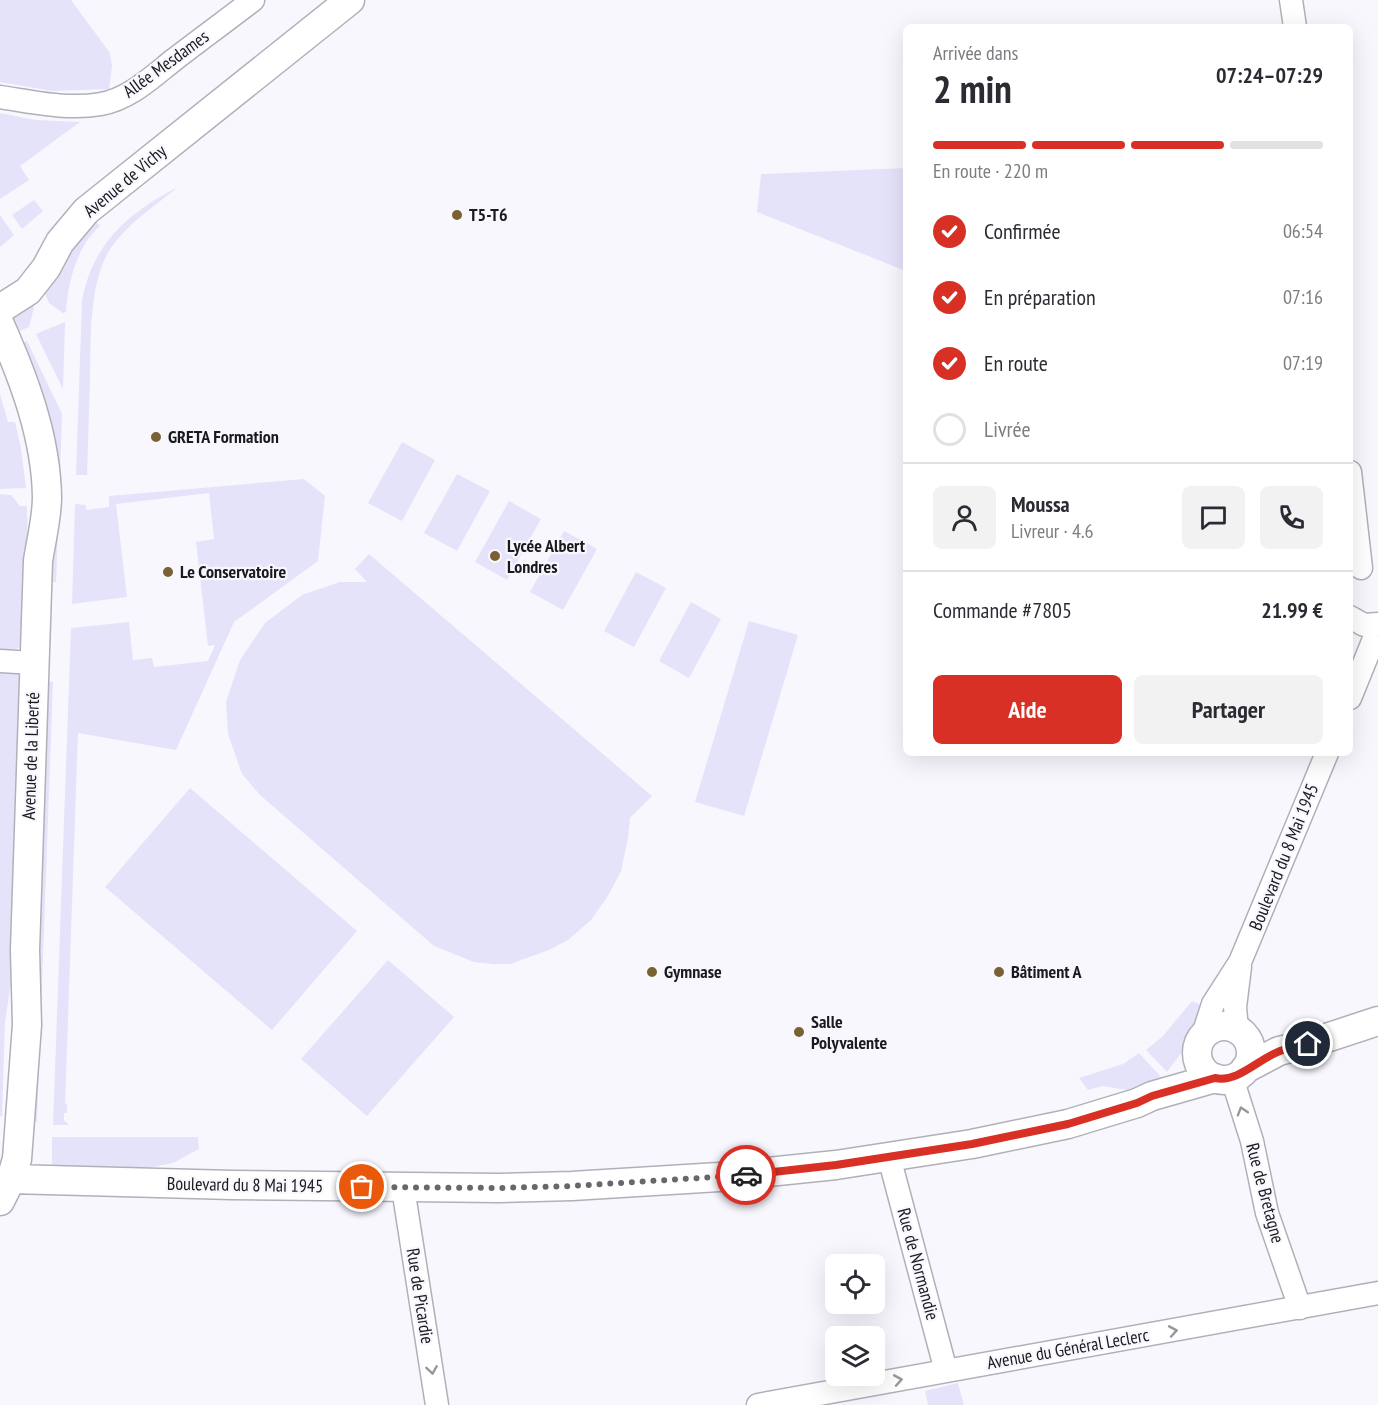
<!DOCTYPE html>
<html lang="fr">
<head>
<meta charset="utf-8">
<style>
	body { margin:0; font-family:"PT Sans Narrow",sans-serif; background:#f2f2f3; color:#2b2b33; height:100vh; display:flex; flex-direction:column; font-size:22px; white-space:nowrap }
	* { box-sizing:border-box; margin:0 }
	p { font-size:20px; color:#7c7c81 }
	.icon { flex:none; width:33px; height:33px; fill:none; stroke:currentColor; stroke-width:2; stroke-linecap:round; stroke-linejoin:round }
	.map { position:relative; flex:1; overflow:hidden }
	.drawer { position:absolute; left:903px; top:24px; width:450px; height:732px; display:flex; flex-direction:column; background:#fff; border-radius:9px; box-shadow:0 6px 24px #0002 }
	.drawer>* { flex:none }
	.controls { position:absolute; left:825px; top:1254px; display:grid; gap:12px }
	.controls a { display:grid; place-items:center; width:60px; height:60px; border-radius:9px; background:#fff; box-shadow:0 6px 24px #0002; font-size:30px }
	.pin { position:absolute; display:grid; place-items:center; width:51px; height:51px; color:#fff; margin:-26px; border:3px solid #fff; border-radius:50%; box-shadow:0 2px 6px #0007 }
	.courier { position:absolute; display:grid; place-items:center; width:60px; height:60px; margin:-30px; border:4px solid #d93025; border-radius:50%; background:#fff; color:#222; box-shadow:0 2px 8px #0007 }
	.summary em { font-style:normal; font-weight:600 }
	.summary div { display:flex; flex-direction:column-reverse }
	.summary { display:flex; align-items:center; justify-content:space-between; height:102px; padding:0 30px }
	h1 { font-size:39px; font-weight:600; line-height:45px }
	.bar { display:grid; grid-template-columns:repeat(4,1fr); gap:9px 6px; align-content:center; height:72px; padding:0 30px }
	.bar i { height:8px; border-radius:4px; background:#e1e1e2 }
	.bar .active { background:#d93025 }
	.bar p { grid-column:span 4 }
	.line { display:flex; align-items:center; gap:15px; padding:0 30px; border-top:2px solid #e1e1e2 }
	.line div { flex:1 }
	.round { display:grid; place-items:center; flex:none; width:63px; height:63px; border-radius:9px; background:#f2f2f3 }
	ol { padding:0 30px; list-style:none }
	li { display:flex; align-items:center; gap:18px; height:66px }
	li p { margin-inline-start:auto }
	li .icon { padding:6px; border-radius:50%; background:#d93025; color:#fff; stroke-width:4 }
	li:last-child { color:#7c7c81 }
	li i { width:33px; height:33px; border:3px solid #e1e1e2; border-radius:50% }
	.cta { display:flex; gap:12px; margin-top:auto; padding:12px 30px }
	.cta a { flex:1; height:69px; border-radius:9px; background:#d93025; color:#fff; font-size:24px; font-weight:600; line-height:69px; text-align:center }
	.cta a+a { background:#f2f2f3; color:#2b2b33 }
	.map>svg:first-child { display:block }
</style>
</head>
<body>
<div class="map">
<svg width="1378" height="1405" viewBox="0 0 1378 1405">
	<rect width="100%" height="100%" fill="#f8f7fe"/>
	<path fill="#e5e3fa" d="M 0,0 L 71,0 L 110,53 L 112,66 L 109,89 L 52,91 L 0,82 Z
		M 0,113 L 36,120 L 80,122 L 20,166 L 29,180 L 0,199 Z
		M 906,168 L 906,271 L 757,212 L 761,174 Z
		M 178,187 C 156,205 130,222 113,245 C 88,279 91,339 90,379 C 89,411 88,443 87,475 L 76,475 L 82,301 C 92,244 129,212 178,187 Z
		M 34,200 L 43,211 L 22,229 L 12,215 Z
		M 90,214 L 100,226 C 77,246 68,282 66,312 L 63,313 L 49,303 L 43,289 Z
		M 0,215 L 14,235 L 0,247 Z
		M 32,301 L 34,308 L 29,327 L 10,335 L 11,317 Z
		M 65,322 L 63,389 L 36,334 Z
		M 27,341 L 62,414 L 60,475 L 15,346 Z
		M 0,394 L 8,422 L 15,422 L 21,448 L 26,488 L 0,489 Z
		M 402,442 L 435,460 L 402,521 L 368,503 Z
		M 457,474 L 490,491 L 457,551 L 424,533 Z
		M 304,479 L 325,496 L 318,561 L 234,622 L 176,750 L 78,733 L 65,1104 L 67,1104 L 67,1113 L 64,1113 L 64,1120 L 69,1125 L 53,1125 L 71,628 L 129,622 L 133,660 L 152,658 L 154,667 L 208,661 L 215,645 L 208,646 L 196,542 L 214,539 L 209,493 L 116,504 L 127,597 L 72,604 L 75,504 L 86,505 L 86,510 L 109,507 L 109,496 Z
		M 0,494 L 11,495 L 20,506 L 27,506 L 28,557 L 24,642 C 18,651 10,652 0,652 Z
		M 509,501 L 541,519 L 507,580 L 475,562 Z
		M 59,505 L 56,582 L 47,582 Z
		M 564,531 L 597,549 L 563,610 L 530,592 Z
		M 369,554 L 652,796 L 630,818 L 628,838 L 621,871 L 608,896 L 591,920 L 568,940 L 549,950 L 510,964 L 493,964 L 474,962 L 434,946 L 260,795 L 242,774 L 228,734 L 226,702 L 240,660 L 265,623 L 302,595 L 340,582 L 367,582 L 355,569 Z
		M 636,572 L 666,588 L 634,647 L 604,631 Z
		M 691,602 L 721,619 L 689,678 L 659,661 Z
		M 749,621 L 798,635 L 744,816 L 695,802 Z
		M 0,669 L 14,671 L 23,680 L 15,954 L 5,1023 L 2,1117 L 0,1116 Z
		M 42,681 L 53,682 L 37,1122 L 26,1121 Z
		M 190,788 L 357,931 L 272,1030 L 105,887 Z
		M 388,960 L 454,1017 L 367,1116 L 301,1059 Z
		M 1192,1001 L 1206,1007 L 1188,1044 L 1167,1072 L 1146,1050 L 1163,1036 Z
		M 1139,1053 L 1162,1078 L 1153,1085 L 1134,1091 L 1102,1086 L 1088,1090 L 1079,1078 L 1123,1064 Z
		M 52,1137 L 198,1137 L 199,1149 L 173,1163 L 144,1169 L 52,1167 Z
		M 958,1383 L 964,1405 L 928,1405 L 925,1391 Z"/>
	<g fill="none" stroke-linecap="round" stroke-linejoin="round">
		<defs>
			<path id="minor" d="M 1291,0 L 1295,27
				M 0,97 C 33,102 68,110 101,104 C 130,99 153,76 175,59 C 201,39 227,20 253,0
				M 1350,472 L 1361,568
				M 1350,617 L 1364,625 L 1378,624
				M 0,661 L 34,663
				M 1350,698 L 1378,629
				M 1237,1030 L 1235,1007 L 1240,967
				M 1203,1035 L 1213,1004 L 1240,962 L 1327,753
				M 1232,1078 L 1252,1141 L 1267,1213 L 1300,1308
				M 889,1157 L 946,1371
				M 403,1188 L 437,1405
				M 758,1405 L 1378,1293"/>
			<path id="major" d="M 0,309 L 28,291 L 46,268 L 60,242 L 86,211 L 350,0
				M 0,325 C 24,379 46,437 47,497 C 47,518 41,541 38,561 L 25,950 L 27,1025 L 17,1159 L 11,1179 L 0,1201
				M1197 1053a27 27 0 1 1 54 0a27 27 0 1 1-54 0Z
				M 1245,1069 L 1279,1051 L 1308,1044 L 1378,1021
				M 11,1179 L 232,1185 L 498,1188 L 572,1186 L 719,1177 L 836,1165 L 972,1144 L 1068,1124 L 1137,1103 L 1152,1096 L 1215,1078"/>
		</defs>
		<use href="#minor" stroke="#b1b0b9" stroke-width="25"/>
		<use href="#major" stroke="#b1b0b9" stroke-width="31"/>
		<use href="#minor" stroke="#fff" stroke-width="22"/>
		<use href="#major" stroke="#fff" stroke-width="28"/>
	</g>
	<defs><path id="oneway-chevron" d="M-2-3.5L2.5 0L-2 3.5" fill="none" stroke-width="1.6" stroke-linecap="round" stroke-linejoin="round" transform="scale(1.5)"/></defs>
	<g stroke="#989899">
		<use href="#oneway-chevron" transform="translate(1242 1111) rotate(-107)"/>
		<use href="#oneway-chevron" transform="translate(1173 1331) rotate(-10)"/>
		<use href="#oneway-chevron" transform="translate(432 1370) rotate(81)"/>
		<use href="#oneway-chevron" transform="translate(898 1380) rotate(-10)"/>
	</g>
	<g fill="none" stroke-linecap="round" stroke-linejoin="round">
		<path stroke="#68676c" stroke-width="6" stroke-dasharray="0 10.8" d="M 362,1187 L 498,1188 L 572,1186 L 746,1175"/>
		<path stroke="#d93025" stroke-width="8" d="M 746,1175 L 836,1165 L 972,1144 L 1068,1124 L 1137,1103 L 1152,1096 L 1215,1078 C 1238,1083 1258,1059 1280,1051 C 1289,1048 1299,1046 1308,1044"/>
	</g>
	<g fill="#7b6132" stroke="#f8f7fe" stroke-width="2">
		<circle cx="457" cy="215" r="6"/>
		<circle cx="156" cy="437" r="6"/>
		<circle cx="495" cy="556" r="6"/>
		<circle cx="168" cy="572" r="6"/>
		<circle cx="652" cy="972" r="6"/>
		<circle cx="999" cy="972" r="6"/>
		<circle cx="799" cy="1032" r="6"/>
	</g>
	<g text-anchor="middle" stroke-width="4.5" stroke-linejoin="round" paint-order="stroke">
		<g font-size="18" fill="#1a1a1d" stroke="#f8f7fe">
			<text transform="translate(166 64) rotate(-36)" y="6">Allée Mesdames</text>
			<text transform="translate(125 181) rotate(-40)" y="6">Avenue de Vichy</text>
			<text transform="translate(31 756) rotate(-88)" y="6">Avenue de la Liberté</text>
			<text transform="translate(1284 857) rotate(-68)" y="6">Boulevard du 8 Mai 1945</text>
			<text transform="translate(245 1185) rotate(1)" y="6">Boulevard du 8 Mai 1945</text>
			<text transform="translate(1265 1193) rotate(75)" y="6">Rue de Bretagne</text>
			<text transform="translate(918 1264) rotate(75)" y="6">Rue de Normandie</text>
			<text transform="translate(420 1296) rotate(81)" y="6">Rue de Picardie</text>
			<text transform="translate(1068 1349) rotate(-10)" y="6">Avenue du Général Leclerc</text>
		</g>
		<g font-size="18" font-weight="bold" fill="#1a1a1d" stroke="#f8f7fe" text-anchor="start">
			<text x="469" y="221">T5-T6</text>
			<text x="168" y="443">GRETA Formation</text>
			<text x="507" y="552">Lycée Albert<tspan x="507" dy="21">Londres</tspan></text>
			<text x="180" y="578">Le Conservatoire</text>
			<text x="664" y="978">Gymnase</text>
			<text x="1011" y="978">Bâtiment A</text>
			<text x="811" y="1028">Salle<tspan x="811" dy="21">Polyvalente</tspan></text>
		</g>
	</g>
</svg>
<div class="controls">
<a><svg class="icon" aria-label="locate" viewBox="0 0 24 24"><circle cx="12" cy="12" r="6"/><path d="M12 2v4M12 18v4M2 12h4M18 12h4"/></svg></a>
<a><svg class="icon" aria-label="layers" viewBox="0 0 24 24"><path d="M12 4l9 5-9 5-9-5zM3 14l9 5 9-5"/></svg></a>
</div>
<div class="pin" style="left:362px;top:1187px;background:#ea580c"><svg class="icon" aria-label="bag" viewBox="0 0 24 24"><path d="M5 8h14l-1 12H6zM9 8a3 3 0 0 1 6 0"/></svg></div>
<div class="pin" style="left:1308px;top:1044px;background:#1f2937"><svg class="icon" aria-label="home" viewBox="0 0 24 24"><path d="M3 11l9-7 9 7M6 9v11h12V9"/></svg></div>
<div class="courier" style="left:746px;top:1175px"><svg class="icon" aria-label="car" viewBox="0 0 24 24"><path d="M5 17H2v-5l4-1 3-4h7l3 4 3 1v5h-3M9 17h6M6 11h13"/><circle cx="7" cy="17" r="2"/><circle cx="17" cy="17" r="2"/></svg></div>
<section class="drawer">
<div class="summary"><div><h1>2 min</h1><p>Arrivée dans</p></div><em>07:24–07:29</em></div>
<div class="bar"><i class="active"></i><i class="active"></i><i class="active"></i><i></i><p>En route · 220 m</p></div>
<ol>
<li><svg class="icon" aria-label="check" viewBox="0 0 24 24"><path d="M5 12l5 5 9-10"/></svg>Confirmée<p>06:54</p></li>
<li><svg class="icon" aria-label="check" viewBox="0 0 24 24"><path d="M5 12l5 5 9-10"/></svg>En préparation<p>07:16</p></li>
<li><svg class="icon" aria-label="check" viewBox="0 0 24 24"><path d="M5 12l5 5 9-10"/></svg>En route<p>07:19</p></li>
<li><i></i>Livrée</li>
</ol>
<div class="line" style="height:108px"><a class="round"><svg class="icon" aria-label="person" viewBox="0 0 24 24"><circle cx="12" cy="8" r="4"/><path d="M4 21q1-7 8-7t8 7"/></svg></a><div><b>Moussa</b><p>Livreur · 4.6</p></div><a class="round"><svg class="icon" aria-label="chat" viewBox="0 0 24 24"><path d="M4 5h16v11H9l-5 4z"/></svg></a><a class="round"><svg class="icon" aria-label="phone" viewBox="0 0 24 24"><path d="M5 4h4l2 5-3 2q2 4 5 5l2-3 5 2v4C11 20 4 13 5 4z"/></svg></a></div>
<div class="line" style="height:78px"><div>Commande #7805</div><b>21.99 €</b></div>
<div class="cta"><a>Aide</a><a>Partager</a></div>
</section>
</div>
</body>
</html>
